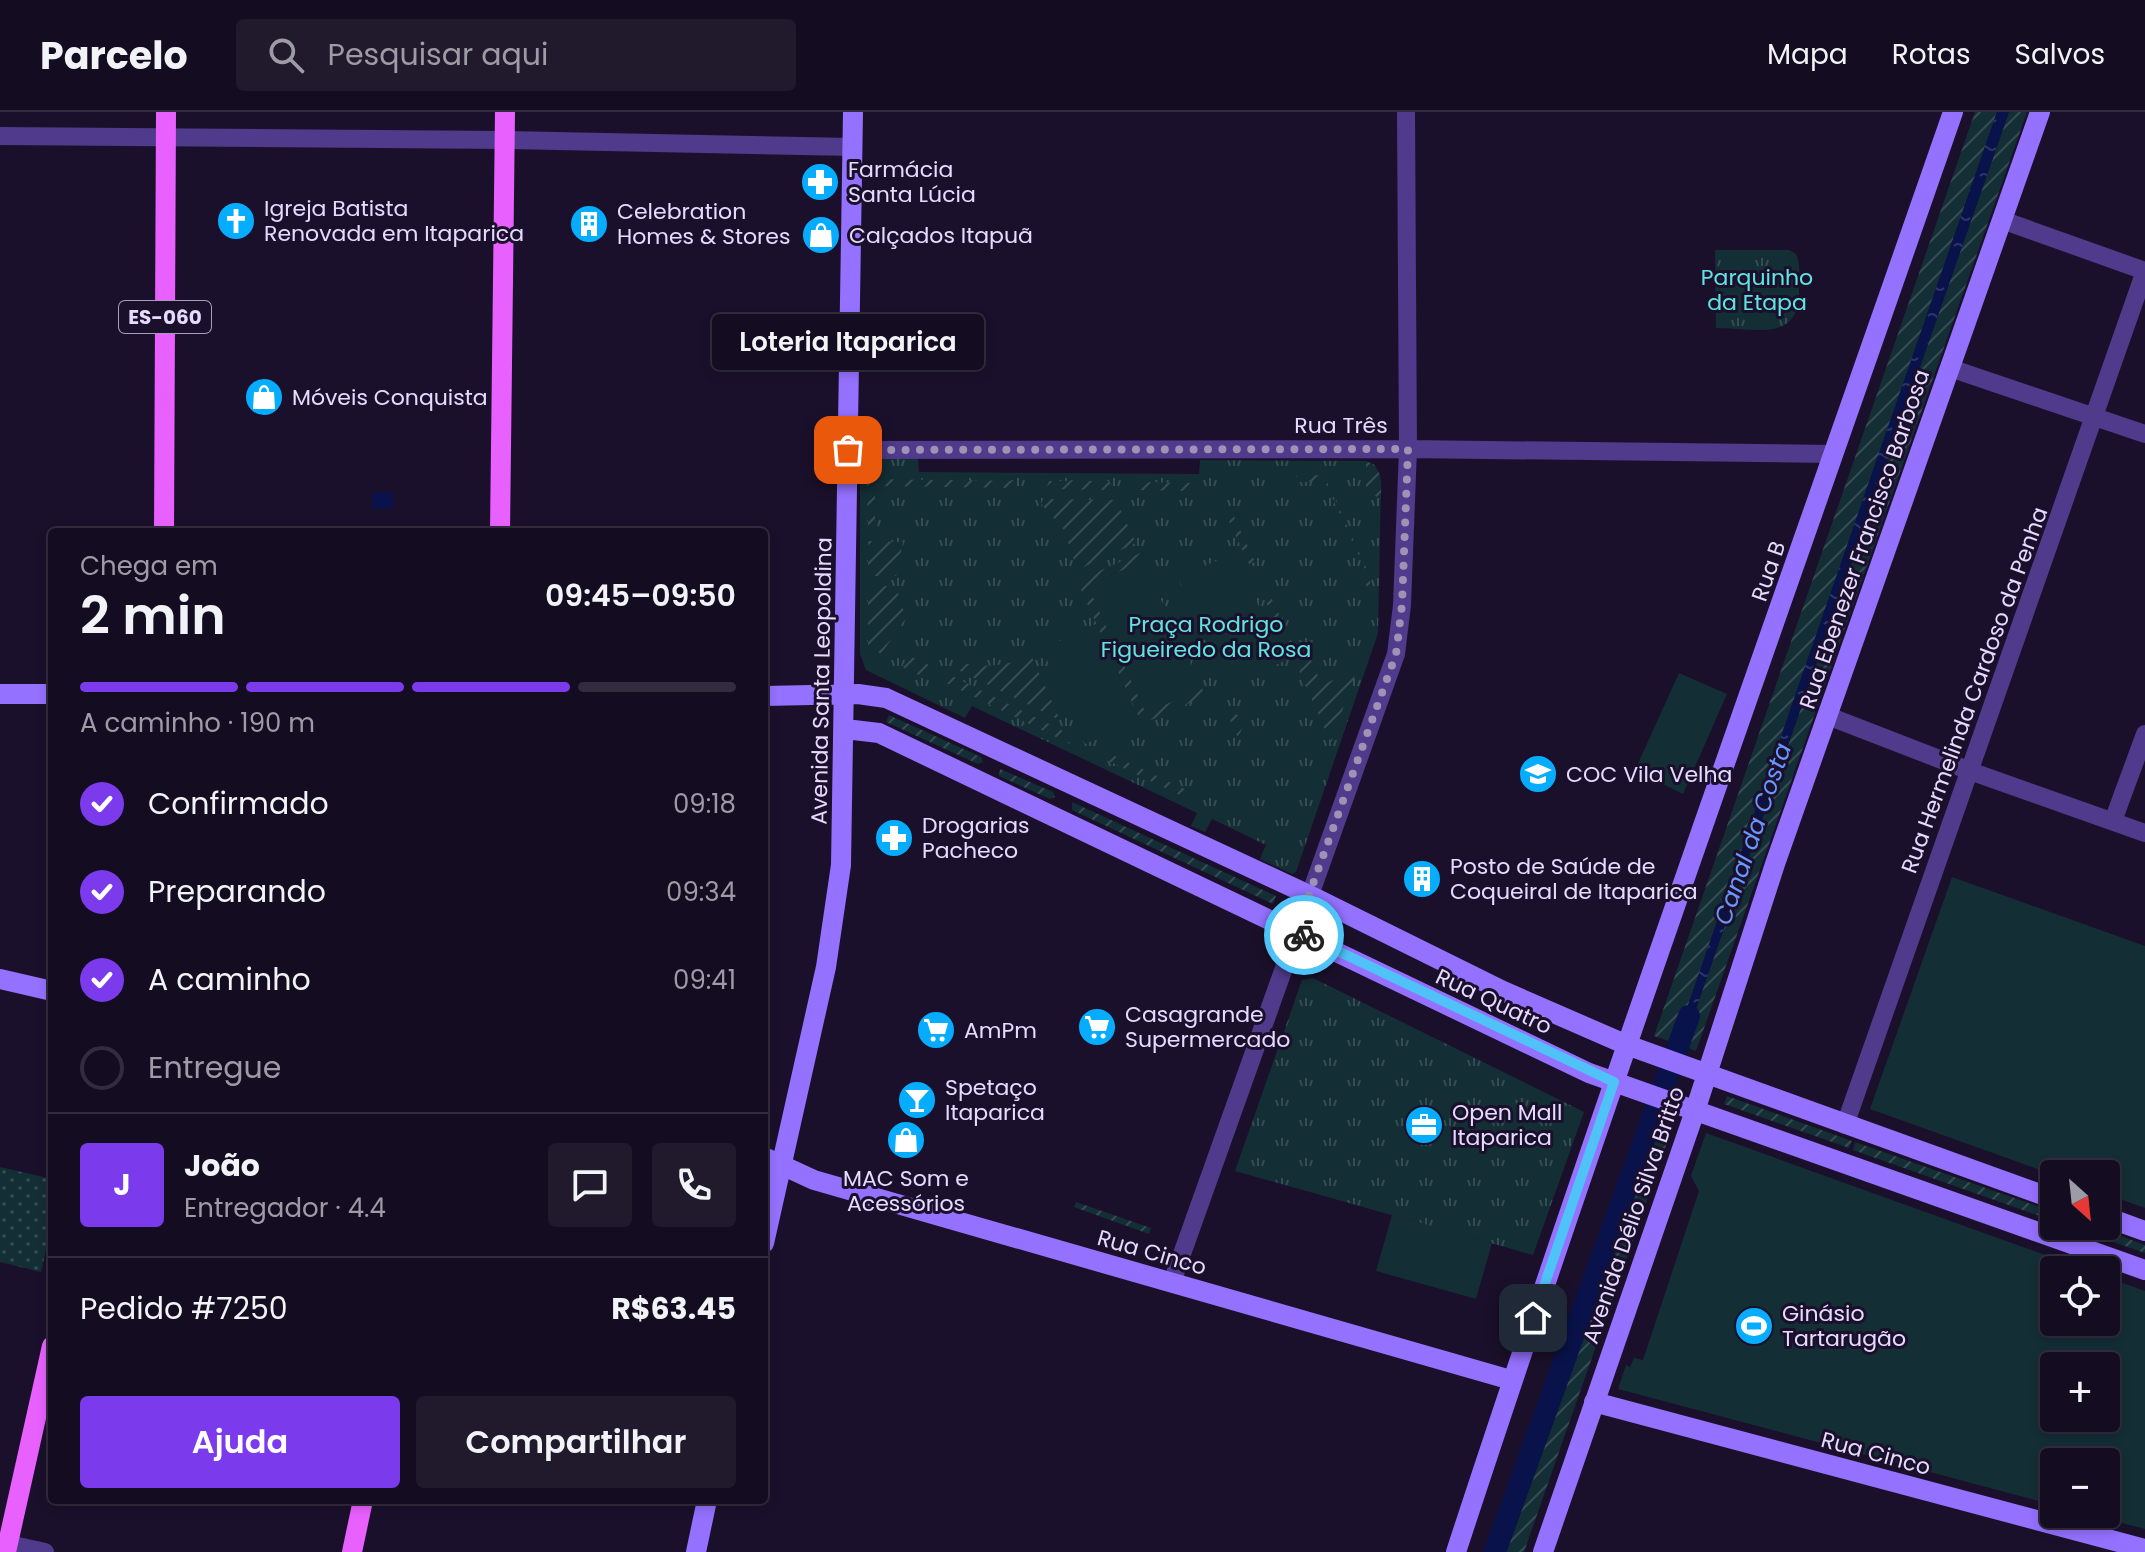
<!DOCTYPE html>
<html lang="pt">
<head>
<meta charset="utf-8">
<style>
	body { margin:0; font-family:Poppins,sans-serif; background:#211a2d; color:#f1f3f6; height:100vh; display:flex; flex-direction:column; font-size:30px; white-space:nowrap }
	* { box-sizing:border-box; margin:0 }
	p { font-size:26px; color:#9d9ba5 }
	.icon { flex:none; width:44px; height:44px; fill:none; stroke:currentColor; stroke-width:2; stroke-linecap:round; stroke-linejoin:round }
	.map { position:relative; flex:1; overflow:hidden }
	.drawer { position:absolute; left:48px; top:416px; width:720px; height:976px; display:flex; flex-direction:column; background:#140c20; border-radius:8px; box-shadow:0 4px 12px #0003,0 0 0 2px #332c3e }
	.drawer>* { flex:none }
	.needle { width:52px; rotate:153deg }
	.fabs { position:absolute; left:2040px; top:1048px; display:grid; gap:16px }
	.fabs a { display:grid; place-items:center; width:80px; height:80px; border-radius:8px; background:#140c20; box-shadow:0 4px 12px #0003,0 0 0 2px #332c3e; font-size:40px }
	.pin { position:absolute; display:grid; place-items:center; width:68px; height:68px; color:#fff; margin:-34px; border-radius:16px; box-shadow:0 4px 12px #0006 }
	.courier { position:absolute; display:grid; place-items:center; width:80px; height:80px; margin:-40px; border:6px solid #4fc3f7; border-radius:50%; background:#fff; color:#222; box-shadow:0 2px 10px #0007 }
	.bubble { position:absolute; height:56px; border-radius:8px; background:#140c20; box-shadow:0 4px 12px #0003,0 0 0 2px #332c3e; font-size:26px; font-weight:600; line-height:56px; text-align:center }
	.headline em { font-style:normal; font-weight:600 }
	.headline div { display:flex; flex-direction:column-reverse }
	.headline { display:flex; align-items:center; justify-content:space-between; height:136px; padding:0 32px }
	h1 { font-size:52px; font-weight:600; line-height:60px }
	.bar { display:grid; grid-template-columns:repeat(4,1fr); gap:12px 8px; align-content:center; height:96px; padding:0 32px }
	.bar i { height:10px; border-radius:6px; background:#332c3e }
	.bar .selected { background:#7c3aed }
	.bar p { grid-column:span 4 }
	.line { display:flex; align-items:center; gap:20px; padding:0 32px; border-top:2px solid #332c3e }
	.line div { flex:1 }
	.round { display:grid; place-items:center; flex:none; width:84px; height:84px; border-radius:8px; background:#211a2d }
	ol { padding:0 32px; list-style:none }
	li { display:flex; align-items:center; gap:24px; height:88px }
	li p { margin-inline-start:auto }
	li .icon { padding:8px; border-radius:50%; background:#7c3aed; color:#fff; stroke-width:4 }
	li:last-child { color:#9d9ba5 }
	li i { width:44px; height:44px; border:4px solid #332c3e; border-radius:50% }
	.button { display:flex; gap:16px; margin-top:auto; padding:16px 32px }
	.button a { flex:1; height:92px; border-radius:8px; background:#7c3aed; color:#fff; font-size:32px; font-weight:600; line-height:92px; text-align:center }
	.button a+a { background:#211a2d; color:#f1f3f6 }
	header { display:flex; align-items:center; gap:48px; box-sizing:border-box; height:112px; padding:0 40px; background:#140c20; border-bottom:2px solid #332c3e }
	header strong { font-size:38px }
	nav { display:flex; gap:44px; margin-inline-start:auto; font-size:28px }
	.search { width:560px; height:72px; background:#211a2d; display:flex; align-items:center; gap:20px; box-sizing:border-box; padding:0 28px; border-radius:8px; color:#9d9ba5; font-size:30px }
	.map>svg:first-child { display:block }
</style>
</head>
<body>
<header>
<strong>Parcelo</strong>
<div class="search"><svg class="icon" aria-label="search" viewBox="0 0 24 24"><circle cx="10" cy="10" r="6"/><path d="M15 15l6 6"/></svg>Pesquisar aqui</div>
<nav><a>Mapa</a><a>Rotas</a><a>Salvos</a></nav>
</header>
<div class="map">
<svg width="2145" height="1440" viewBox="0 0 2145 1440">
	<defs>
		<pattern id="grass-dots" width="8" height="8" patternUnits="userSpaceOnUse" patternTransform="scale(2)"><rect width="8" height="8" fill="#132e35"/><path d="M2 2h.1M6 6h.1" fill="none" stroke="#354c53" stroke-width="1.8" stroke-linecap="round"/></pattern>
		<pattern id="park-tufts" width="24" height="20" patternUnits="userSpaceOnUse" patternTransform="scale(2)"><rect width="24" height="20" fill="#132e35"/><path d="M3 7l-1-3M5 7V3M7 7l1-3M15 17l-1-3M17 17v-4M19 17l1-3" fill="none" stroke="#354c53"/></pattern>
		<pattern id="garden-furrows" width="10" height="10" patternUnits="userSpaceOnUse" patternTransform="scale(2)"><rect width="10" height="10" fill="#132e35"/><path d="M-1 1l2-2M0 10L10 0M9 11l2-2" fill="none" stroke="#354c53"/></pattern>
		<pattern id="water-ripples" width="26" height="14" patternUnits="userSpaceOnUse" patternTransform="scale(2)"><rect width="26" height="14" fill="#09124b"/><path d="M2 4q2-2 4 0t4 0M15 11q2-2 4 0t4 0" fill="none" stroke="#2d3466"/></pattern>
	</defs>
	<rect width="100%" height="100%" fill="#1b102b"/>
	<path fill="url(#grass-dots)" d="M 0,1055 L 52,1067 L 52,1112 L 41,1160 L 0,1150 Z"/>
	<path fill="url(#park-tufts)" d="M 1715,138 L 1789,138 L 1796,142 C 1801,153 1799,167 1799,180 C 1799,231 1754,216 1716,216 Z
		M 918,346 L 919,360 L 1199,362 L 1200,348 L 1366,349 L 1375,353 L 1381,370 L 1378,521 L 1296,760 L 1292,762 L 1260,747 L 1266,733 L 1212,707 L 1205,720 L 1191,714 L 1197,701 L 972,594 L 965,606 L 866,558 L 860,542 L 860,359 L 871,347 Z
		M 1313,866 L 1584,1000 L 1533,1143 L 1235,1059 L 1302,868 Z"/>
	<path fill="url(#garden-furrows)" d="M 1975,0 L 1997,0 L 1675,931 L 1654,924 Z
		M 2009,0 L 2027,0 L 1696,939 L 1683,934 Z
		M 1366,349 C 1384,356 1381,371 1381,388 L 1366,377 Z
		M 1324,363 L 1370,464 L 1370,481 L 1363,467 L 1368,464 L 1325,370 L 1299,370 L 1296,364 Z
		M 867,367 L 1017,369 L 1017,376 L 875,374 L 875,421 L 868,422 Z
		M 1049,369 L 1108,369 L 1113,378 L 1046,377 Z
		M 1134,370 L 1199,371 L 1199,379 L 1138,378 Z
		M 1043,387 L 1116,388 L 1136,431 L 1077,458 L 1064,418 L 1041,392 Z
		M 1232,400 L 1255,450 L 1249,452 L 1226,403 Z
		M 868,429 L 903,430 L 896,464 L 868,464 Z
		M 1140,441 L 1143,449 L 1088,474 L 1146,601 L 1202,576 L 1205,584 L 1142,612 L 1077,469 Z
		M 868,474 L 896,474 L 906,506 L 881,542 L 868,535 Z
		M 1270,483 L 1297,541 L 1291,543 L 1264,486 Z
		M 908,543 L 929,553 L 923,565 L 902,555 Z
		M 1031,543 L 1060,608 L 952,555 L 955,549 C 981,557 1006,555 1031,543 Z
		M 1310,546 L 1322,573 L 1357,557 L 1331,631 L 1297,554 Z
		M 948,562 L 1065,620 L 1070,632 L 944,570 Z
		M 1225,597 L 1246,607 L 1238,626 Z
		M 889,603 L 981,645 L 983,650 L 978,652 L 886,610 Z
		M 1106,640 L 1191,680 L 1188,687 L 1098,644 Z
		M 1000,657 L 1053,680 L 1055,685 L 1050,687 L 999,664 Z
		M 1072,690 L 1276,784 L 1273,792 L 1072,698 Z
		M 1727,984 L 1852,1029 L 1849,1036 L 1724,992 Z
		M 1651,1000 L 1675,1008 L 1524,1440 L 1495,1440 Z
		M 1855,1030 L 2054,1100 L 2054,1109 L 1853,1038 Z
		M 1076,1090 L 1151,1116 L 1149,1122 L 1074,1095 Z
		M 2068,1114 L 2093,1114 L 2145,1133 L 2145,1141 Z"/>
	<path fill="#132e35" fill-rule="evenodd" d="M 1234,441 L 1284,549 L 1228,575 L 1178,466 Z
		M 1143,449 L 1202,576 L 1146,601 L 1088,474 Z
		M 1096,512 L 1139,607 L 1085,632 L 1042,537 Z
		M 1679,561 L 1727,582 L 1683,682 L 1635,658 Z
		M 1952,765 L 2145,834 L 2145,1096 L 2106,1082 L 2106,1062 L 2054,1063 L 1870,997 Z
		M 1706,1021 L 2087,1158 L 2054,1158 L 2054,1210 L 2106,1210 L 2106,1165 L 2145,1179 L 2145,1417 L 2087,1402 L 2106,1402 L 2106,1350 L 2054,1350 L 2054,1393 L 1618,1277 L 1626,1253 L 1630,1255 L 1634,1246 L 1643,1248 L 1699,1079 L 1691,1064 ZM 2054,1254 L 2106,1254 L 2106,1306 L 2054,1306 Z
		M 1392,1103 L 1492,1131 L 1476,1187 L 1376,1159 Z"/>
	<path fill="url(#water-ripples)" d="M 1997,0 L 2009,0 L 1683,934 L 1675,931 Z
		M 393,380 L 393,396 L 372,397 L 372,381 Z"/>
	<g fill="none" stroke-linecap="round" stroke-linejoin="round">
		<path stroke="#09124b" stroke-width="22" d="M 1495,1440 C 1558,1261 1626,1083 1689,904"/>
		<path stroke="#4f3a8b" stroke-width="18" d="M 0,24 L 505,28 L 853,35
			M 1950,256 L 2145,322
			M 848,338 L 1408,337 L 1834,342
			M 1828,604 L 1970,659 L 2145,721
			M 2113,709 L 2145,622
			M 1845,1013 L 2145,159 L 2002,108
			M 1172,1170 L 1396,542 L 1402,493 L 1408,337 L 1406,0
			M 0,1430 L 45,1440"/>
		<path stroke="#9571ff" stroke-width="20" d="M 0,582 L 52,582
			M 764,584 L 858,582 L 886,586 L 1309,783 L 1503,879 L 1627,933 L 2054,1087
			M 845,617 L 879,621 L 1589,961 L 2145,1158
			M 0,867 L 52,879
			M 764,1045 L 814,1068 L 1511,1268
			M 2106,1105 L 2145,1119
			M 764,1131 L 826,855 L 841,753 L 853,0
			M 1594,1290 L 2145,1437
			M 696,1440 L 707,1388
			M 1456,1440 C 1614,958 1786,480 1953,0
			M 1543,1440 L 1695,999 L 1775,752 L 2040,0"/>
		<path stroke="#e861ff" stroke-width="20" d="M 164,420 L 166,0
			M 500,420 L 505,0
			M 6,1440 L 52,1234
			M 352,1440 L 363,1388"/>
	</g>
	<g fill="none" stroke-linecap="round" stroke-linejoin="round">
		<path stroke="#9f93b5" stroke-width="8" stroke-dasharray="0 14.4" d="M 848,338 L 1408,337 L 1402,493 L 1396,542 L 1309,783 L 1297,820 L 1304,823"/>
		<path stroke="#4fc3f7" stroke-width="10" d="M 1304,823 L 1614,970 L 1533,1206"/>
	</g>
	<defs>
		<symbol id="pharmacy-disc" viewBox="-11 -11 22 22"><circle r="9.5" fill="#06adff" stroke="#1b102b"/><path d="M-2-6h4v4h4v4h-4v4h-4v-4h-4v-4h4Z" fill="#fff"/></symbol>
		<symbol id="church-disc" viewBox="-11 -11 22 22"><circle r="9.5" fill="#06adff" stroke="#1b102b"/><path d="M-1.2-6h2.4v3.5h3.3v2.4h-3.3V6h-2.4V-.1h-3.3v-2.4h3.3Z" fill="#fff"/></symbol>
		<symbol id="building-disc" viewBox="-11 -11 22 22"><circle r="9.5" fill="#06adff" stroke="#1b102b"/><path d="M-4-6H4V6H1V3H-1V6H-4ZM-2.5-4.3h1.7v1.8h-1.7ZM.8-4.3h1.7v1.8H.8ZM-2.5-1h1.7V.8h-1.7ZM.8-1h1.7V.8H.8Z" fill="#fff"/></symbol>
		<symbol id="shop-disc" viewBox="-11 -11 22 22"><circle r="9.5" fill="#06adff" stroke="#1b102b"/><path d="M-5-2.5h2.3a2.7 3.5 0 0 1 5.4 0H5L5.5 6h-11ZM-1.5-2.5h3a1.5 2.3 0 0 0-3 0Z" fill="#fff"/></symbol>
		<symbol id="school-disc" viewBox="-11 -11 22 22"><circle r="9.5" fill="#06adff" stroke="#1b102b"/><path d="M0-5L7-2L0 1L-7-2ZM-4 1L0 2.5L4 1V4Q0 6-4 4Z" fill="#fff"/></symbol>
		<symbol id="supermarket-disc" viewBox="-11 -11 22 22"><circle r="9.5" fill="#06adff" stroke="#1b102b"/><path d="M-6-5.5h2.5l.6 2H6L4.5 2H-2.5L-4.4-4H-6ZM-1.5 3.2a1.3 1.3 0 1 0 .1 0ZM3 3.2a1.3 1.3 0 1 0 .1 0Z" fill="#fff"/></symbol>
		<symbol id="bar-disc" viewBox="-11 -11 22 22"><circle r="9.5" fill="#06adff" stroke="#1b102b"/><path d="M-6-5H6L.8 .8V4.5H3.5V6h-7V4.5H-.8V.8Z" fill="#fff"/></symbol>
		<symbol id="office-disc" viewBox="-11 -11 22 22"><circle r="9.5" fill="#06adff" stroke="#1b102b"/><path d="M-6-3h4V-5.5h4V-3h4V5H-6ZM-1-4.5V-3h2v-1.5ZM-6 0V1H6V0Z" fill="#fff"/></symbol>
		<symbol id="stadium-disc" viewBox="-11 -11 22 22"><circle r="9.5" fill="#06adff" stroke="#1b102b"/><path d="M0-5a6.5 5 0 1 0 0 10a6.5 5 0 1 0 0-10ZM-3.5-1.8h7v3.6h-7Z" fill="#fff"/></symbol>
	</defs>
	<g fill-rule="evenodd">
		<use href="#pharmacy-disc" x="798" y="48" width="44" height="44"/>
		<use href="#church-disc" x="214" y="87" width="44" height="44"/>
		<use href="#building-disc" x="567" y="90" width="44" height="44"/>
		<use href="#shop-disc" x="799" y="101" width="44" height="44"/>
		<use href="#shop-disc" x="242" y="263" width="44" height="44"/>
		<use href="#school-disc" x="1516" y="640" width="44" height="44"/>
		<use href="#pharmacy-disc" x="872" y="704" width="44" height="44"/>
		<use href="#building-disc" x="1400" y="745" width="44" height="44"/>
		<use href="#supermarket-disc" x="1075" y="893" width="44" height="44"/>
		<use href="#supermarket-disc" x="914" y="896" width="44" height="44"/>
		<use href="#bar-disc" x="895" y="966" width="44" height="44"/>
		<use href="#office-disc" x="1402" y="991" width="44" height="44"/>
		<use href="#shop-disc" x="884" y="1006" width="44" height="44"/>
		<use href="#stadium-disc" x="1732" y="1192" width="44" height="44"/>
	</g>
	<g text-anchor="middle" stroke-width="6" stroke-linejoin="round" paint-order="stroke">
		<rect fill="#1b102b" stroke="#a99dbf" stroke-width="2" x="119" y="189" width="92" height="32" rx="6"/>
		<g font-size="20" font-weight="bold" fill="#e6daff">
			<text x="165" y="212">ES-060</text>
		</g>
		<g font-size="22" fill="#e6daff" stroke="#1b102b" text-anchor="start">
			<text x="848" y="65">Farmácia<tspan x="848" dy="25">Santa Lúcia</tspan></text>
			<text x="264" y="104">Igreja Batista<tspan x="264" dy="25">Renovada em Itaparica</tspan></text>
			<text x="617" y="107">Celebration<tspan x="617" dy="25">Homes &amp; Stores</tspan></text>
			<text x="849" y="131">Calçados Itapuã</text>
			<text x="292" y="293">Móveis Conquista</text>
			<text x="1566" y="670">COC Vila Velha</text>
			<text x="922" y="721">Drogarias<tspan x="922" dy="25">Pacheco</tspan></text>
			<text x="1450" y="762">Posto de Saúde de<tspan x="1450" dy="25">Coqueiral de Itaparica</tspan></text>
			<text x="1125" y="910">Casagrande<tspan x="1125" dy="25">Supermercado</tspan></text>
			<text x="964" y="926">AmPm</text>
			<text x="945" y="983">Spetaço<tspan x="945" dy="25">Itaparica</tspan></text>
			<text x="1452" y="1008">Open Mall<tspan x="1452" dy="25">Itaparica</tspan></text>
			<text x="906" y="1074" text-anchor="middle">MAC Som e<tspan x="906" dy="25">Acessórios</tspan></text>
			<text x="1782" y="1209">Ginásio<tspan x="1782" dy="25">Tartarugão</tspan></text>
		</g>
		<g font-size="22" fill="#60e4e2" stroke="#1b102b">
			<text x="1757" y="173">Parquinho<tspan x="1757" dy="25">da Etapa</tspan></text>
			<text x="1206" y="520">Praça Rodrigo<tspan x="1206" dy="25">Figueiredo da Rosa</tspan></text>
		</g>
		<g font-size="22" fill="#e6daff" stroke="#1b102b">
			<text x="1341" y="321">Rua Três</text>
			<text transform="translate(1864 427) rotate(-71)" y="8">Rua Ebenezer Francisco Barbosa</text>
			<text transform="translate(1768 459) rotate(-71)" y="8">Rua B</text>
			<text transform="translate(821 569) rotate(-89)" y="8">Avenida Santa Leopoldina</text>
			<text transform="translate(1974 578) rotate(-70)" y="8">Rua Hermelinda Cardoso da Penha</text>
			<text transform="translate(1494 889) rotate(25)" y="8">Rua Quatro</text>
			<text transform="translate(1633 1103) rotate(-71)" y="8">Avenida Délio Silva Britto</text>
			<text transform="translate(1152 1140) rotate(16)" y="8">Rua Cinco</text>
			<text transform="translate(1876 1341) rotate(15)" y="8">Rua Cinco</text>
		</g>
		<g font-size="24" font-style="italic" fill="#6896ff" stroke="#1b102b">
			<text transform="translate(1753 722) rotate(-71)" y="8">Canal da Costa</text>
		</g>
	</g>
</svg>
<div class="fabs">
<a><svg class="needle" viewBox="-14 -14 28 28"><path d="M0-13l5 13h-10z" fill="#e53935"/><path d="M0 13l5-13h-10z" fill="#9d9ba5"/></svg></a>
<a><svg class="icon" aria-label="locate" viewBox="0 0 24 24"><circle cx="12" cy="12" r="6"/><path d="M12 2v4M12 18v4M2 12h4M18 12h4"/></svg></a>
<a>+</a>
<a>−</a>
</div>
<div class="pin" style="left:848px;top:338px;background:#ea580c"><svg class="icon" aria-label="bag" viewBox="0 0 24 24"><path d="M5 8h14l-1 12H6zM9 8a3 3 0 0 1 6 0"/></svg></div>
<div class="pin" style="left:1533px;top:1206px;background:#1f2937"><svg class="icon" aria-label="home" viewBox="0 0 24 24"><path d="M3 11l9-7 9 7M6 9v11h12V9"/></svg></div>
<div class="courier" style="left:1304px;top:823px"><svg class="icon" aria-label="bike" viewBox="0 0 24 24"><circle cx="6" cy="16" r="4"/><circle cx="18" cy="16" r="4"/><path d="M6 16l4-8h5l3 8M10 8l3 8H6M13 5h3"/></svg></div>
<div class="bubble" style="left:712px;top:202px;width:272px">Loteria Itaparica</div>
<section class="drawer">
<div class="headline"><div><h1>2 min</h1><p>Chega em</p></div><em>09:45–09:50</em></div>
<div class="bar"><i class="selected"></i><i class="selected"></i><i class="selected"></i><i></i><p>A caminho · 190 m</p></div>
<ol>
<li><svg class="icon" aria-label="check" viewBox="0 0 24 24"><path d="M5 12l5 5 9-10"/></svg>Confirmado<p>09:18</p></li>
<li><svg class="icon" aria-label="check" viewBox="0 0 24 24"><path d="M5 12l5 5 9-10"/></svg>Preparando<p>09:34</p></li>
<li><svg class="icon" aria-label="check" viewBox="0 0 24 24"><path d="M5 12l5 5 9-10"/></svg>A caminho<p>09:41</p></li>
<li><i></i>Entregue</li>
</ol>
<div class="line" style="height:144px"><b class="round" style="background:#7c3aed;color:#fff">J</b><div><b>João</b><p>Entregador · 4.4</p></div><a class="round"><svg class="icon" aria-label="chat" viewBox="0 0 24 24"><path d="M4 5h16v11H9l-5 4z"/></svg></a><a class="round"><svg class="icon" aria-label="phone" viewBox="0 0 24 24"><path d="M5 4h4l2 5-3 2q2 4 5 5l2-3 5 2v4C11 20 4 13 5 4z"/></svg></a></div>
<div class="line" style="height:104px"><div>Pedido #7250</div><b>R$63.45</b></div>
<div class="button"><a>Ajuda</a><a>Compartilhar</a></div>
</section>
</div>
</body>
</html>
